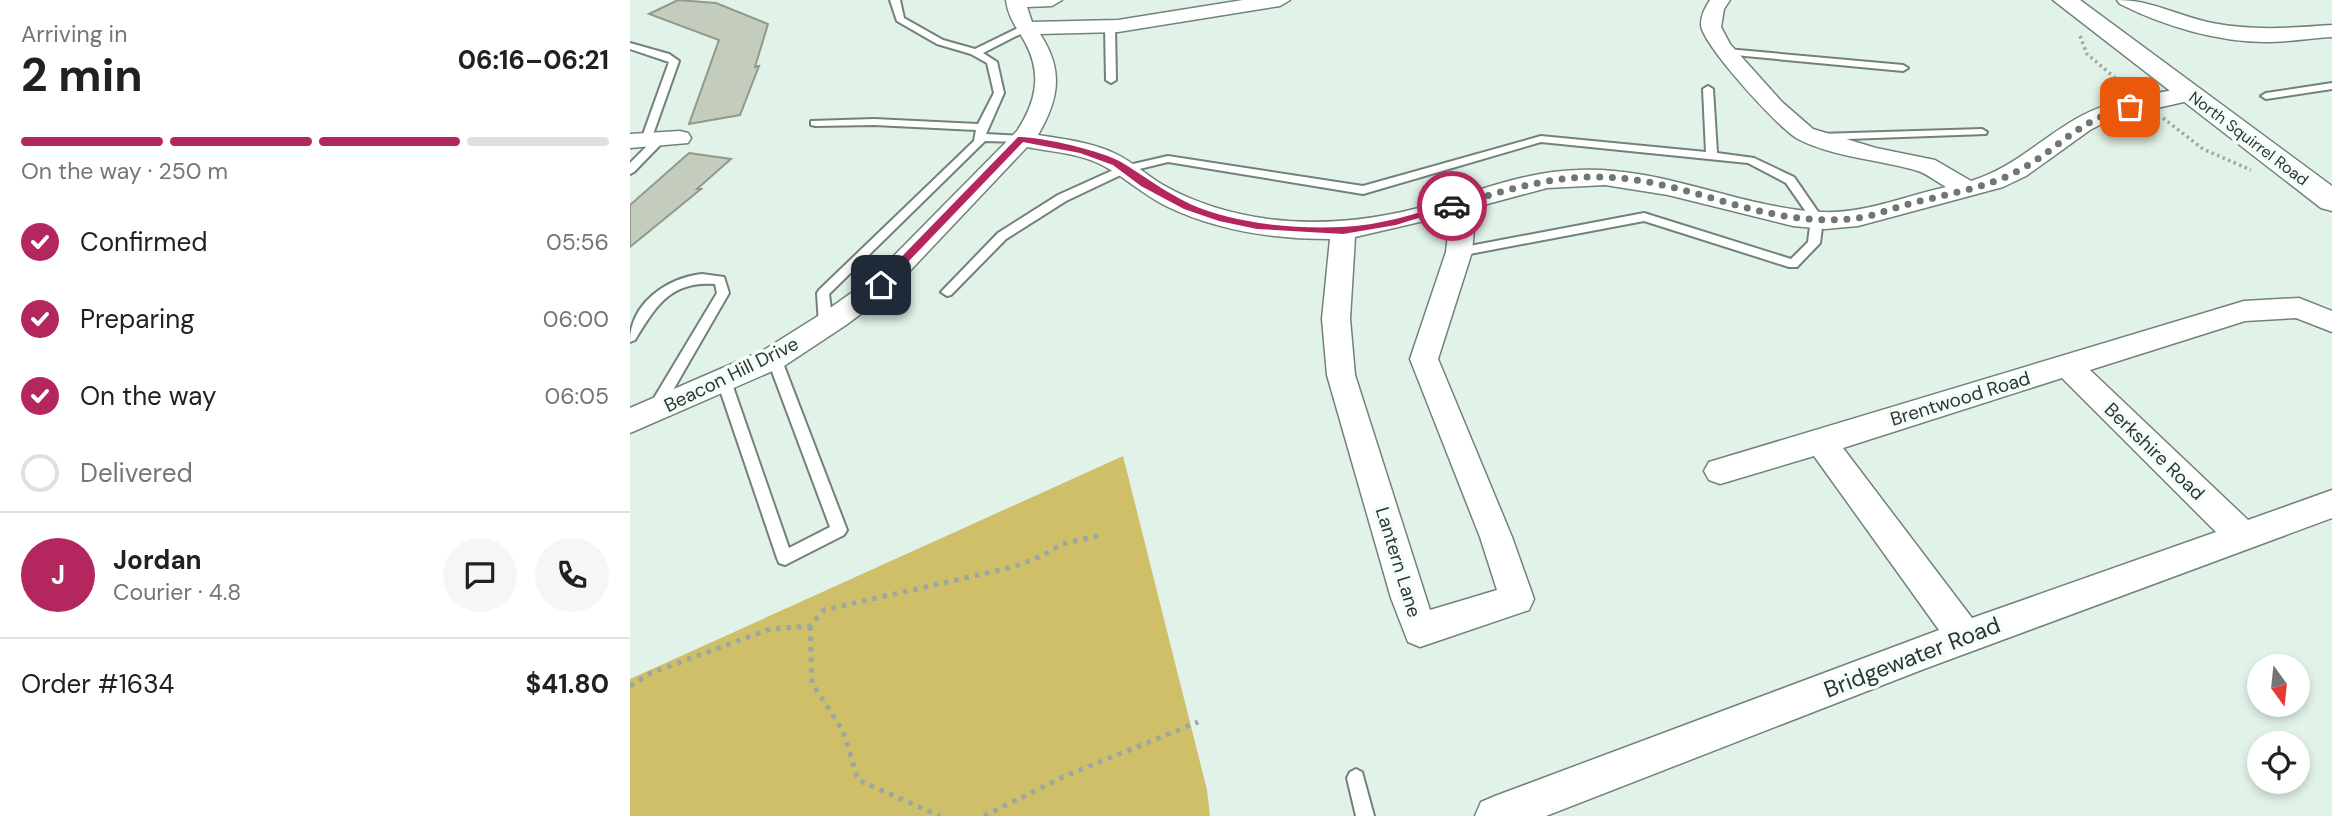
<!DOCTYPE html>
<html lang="en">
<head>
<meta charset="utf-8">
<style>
	body { margin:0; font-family:"DM Sans",sans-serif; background:#f6f6f6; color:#202124; height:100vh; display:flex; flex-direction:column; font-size:26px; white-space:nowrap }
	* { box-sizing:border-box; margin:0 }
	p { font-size:23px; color:#757577 }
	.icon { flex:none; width:38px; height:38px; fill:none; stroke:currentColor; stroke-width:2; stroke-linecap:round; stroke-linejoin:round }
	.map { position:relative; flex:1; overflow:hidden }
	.sheet { display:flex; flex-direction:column; background:#fff; width:630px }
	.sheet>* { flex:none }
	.needle { width:46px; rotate:165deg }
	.tools { position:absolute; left:1617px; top:654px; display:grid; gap:14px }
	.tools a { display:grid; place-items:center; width:63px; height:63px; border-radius:50%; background:#fff; box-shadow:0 4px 10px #0003; font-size:35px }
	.pin { position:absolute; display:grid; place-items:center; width:60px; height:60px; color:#fff; margin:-30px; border-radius:14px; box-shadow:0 4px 10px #0006 }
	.courier { position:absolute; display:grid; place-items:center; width:70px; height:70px; margin:-35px; border:5px solid #b4265e; border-radius:50%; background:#fff; color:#222; box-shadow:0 2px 9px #0007 }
	.summary em { font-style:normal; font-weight:700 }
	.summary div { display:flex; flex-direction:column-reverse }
	.summary { display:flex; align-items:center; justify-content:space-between; height:119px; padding:0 21px }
	h1 { font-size:46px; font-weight:700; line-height:52px }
	.bar { display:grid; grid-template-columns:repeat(4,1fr); gap:10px 7px; align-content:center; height:84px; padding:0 21px }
	.bar i { height:9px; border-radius:5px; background:#e0e0e0 }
	.bar .selected { background:#b4265e }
	.bar p { grid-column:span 4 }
	.line { display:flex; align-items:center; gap:18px; padding:0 21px; border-top:2px solid #e0e0e0 }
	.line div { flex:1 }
	.round { display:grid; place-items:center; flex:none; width:74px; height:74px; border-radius:37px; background:#f6f6f6 }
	ol { padding:0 21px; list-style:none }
	li { display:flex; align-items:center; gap:21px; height:77px }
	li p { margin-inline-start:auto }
	li .icon { padding:7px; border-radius:50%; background:#b4265e; color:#fff; stroke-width:4 }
	li:last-child { color:#757577 }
	li i { width:38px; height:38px; border:4px solid #e0e0e0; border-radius:50% }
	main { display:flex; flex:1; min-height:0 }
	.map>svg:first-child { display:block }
</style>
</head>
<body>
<main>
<section class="sheet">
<div class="summary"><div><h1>2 min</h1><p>Arriving in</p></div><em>06:16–06:21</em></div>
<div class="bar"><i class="selected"></i><i class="selected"></i><i class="selected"></i><i></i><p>On the way · 250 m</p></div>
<ol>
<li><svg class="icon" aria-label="check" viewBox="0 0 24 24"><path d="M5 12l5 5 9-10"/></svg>Confirmed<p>05:56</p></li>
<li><svg class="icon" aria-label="check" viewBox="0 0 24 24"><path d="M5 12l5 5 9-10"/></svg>Preparing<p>06:00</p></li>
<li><svg class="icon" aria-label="check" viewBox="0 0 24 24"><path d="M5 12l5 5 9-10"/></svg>On the way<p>06:05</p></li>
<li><i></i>Delivered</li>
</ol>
<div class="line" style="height:126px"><b class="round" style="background:#b4265e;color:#fff">J</b><div><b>Jordan</b><p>Courier · 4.8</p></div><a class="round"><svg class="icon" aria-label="chat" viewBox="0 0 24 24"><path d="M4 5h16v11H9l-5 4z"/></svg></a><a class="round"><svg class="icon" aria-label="phone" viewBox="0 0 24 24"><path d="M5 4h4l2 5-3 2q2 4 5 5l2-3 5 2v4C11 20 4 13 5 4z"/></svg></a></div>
<div class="line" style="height:91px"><div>Order #1634</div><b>$41.80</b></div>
</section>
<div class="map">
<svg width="1702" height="816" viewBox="0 0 1702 816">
	<rect width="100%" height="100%" fill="#e1f3e9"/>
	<path fill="#d0bf69" d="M 493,456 L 577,790 L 580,816 L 0,816 L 0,679 Z"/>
	<path fill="#c4ccbd" stroke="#92998b" stroke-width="2" d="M 48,0 L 86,3 L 138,24 L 125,67 L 129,66 L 110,115 L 59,124 L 89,40 L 19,14 Z
		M 59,153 L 101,159 L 67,189 L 71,189 L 0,247 L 0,205 Z"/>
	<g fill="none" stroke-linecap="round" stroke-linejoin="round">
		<defs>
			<path id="service" d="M 260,0 L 270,0 L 274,18 L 313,40 L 345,49 L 392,26 L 398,26 L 398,30 L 353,53 L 367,62 L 374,93 L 356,134 L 391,136 L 396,139 L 391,142 L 355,141 L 199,294 L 203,325 L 196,330 L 189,325 L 187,293 L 189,290 L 344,141 L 346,130 L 244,125 L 185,126 L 181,125 L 181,121 L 244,119 L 348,124 L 364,93 L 357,63 L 341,54 L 307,44 L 267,21 Z
				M 480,23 L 485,26 L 486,80 L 481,83 L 476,80 L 475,26 Z
				M 0,43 L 39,54 L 49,61 L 21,140 L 16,143 L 11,140 L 39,62 L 0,49 Z
				M 1097,49 L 1273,65 L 1278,68 L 1273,71 L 1094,54 L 1092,52 Z
				M 1702,83 L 1702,89 L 1636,99 L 1631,96 L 1636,93 Z
				M 1078,86 L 1083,89 L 1087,153 L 1124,158 L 1164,177 L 1193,219 L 1190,243 L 1167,267 L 1159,267 L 1014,221 L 829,256 L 825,255 L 823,252 L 825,249 L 829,248 L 1014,213 L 1161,259 L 1178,242 L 1181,219 L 1156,183 L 1118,163 L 911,142 L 733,194 L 538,162 L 497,172 L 436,201 L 376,239 L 321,295 L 317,296 L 311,292 L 368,233 L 428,195 L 490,167 L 538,156 L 733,186 L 911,136 L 1076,152 L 1073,89 Z
				M 1352,129 L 1357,132 L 1356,134 L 1189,140 L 1184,137 L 1189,134 Z
				M 30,136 L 35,139 L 34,141 L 4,172 L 0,174 L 0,163 L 26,137 Z
				M 72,274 L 94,277 L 99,293 L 31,411 L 21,411 L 19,407 L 21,403 L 87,293 L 85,284 C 40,281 26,306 5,340 L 0,342 C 0,303 37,278 72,274 Z
				M 144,353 L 151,358 L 217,530 L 214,535 L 155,565 L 149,563 L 147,558 L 87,381 L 94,376 L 101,381 L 159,548 L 200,527 L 137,358 Z
				M 726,769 L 732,772 L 744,816 L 726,816 L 717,778 L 720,772 Z"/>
			<path id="minor" d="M 376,0 L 432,0 L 422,6 L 397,7 L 402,22 L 488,20 L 613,0 L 660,0 L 650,6 L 488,32 L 410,34 C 434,70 429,99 408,135 C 433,139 460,142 484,153 C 502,161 516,175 533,185 C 565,203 601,214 638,219 C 693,226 746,220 800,205 C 848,191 897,171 948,170 C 1032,166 1109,208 1192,212 C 1234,214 1275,196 1316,187 C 1307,182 1297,174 1288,171 C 1252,160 1202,157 1168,139 C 1149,129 1072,44 1071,25 C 1071,15 1075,8 1080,0 L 1100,0 L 1094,9 L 1091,27 L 1100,44 L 1152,102 L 1183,129 L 1246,148 L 1305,160 L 1341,181 C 1386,167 1413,136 1453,115 C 1486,98 1524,94 1559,87 L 1567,89 L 1570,94 L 1567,99 L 1483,118 L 1460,130 L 1396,176 L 1373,187 L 1228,226 L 1195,229 L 1163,226 L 1038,195 L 975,185 L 917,188 L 846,207 L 842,252 L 808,359 L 882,537 L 904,599 L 899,610 L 790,647 L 778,642 L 761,598 L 697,375 L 692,319 L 700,239 C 645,239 588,231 538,207 C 513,195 494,176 470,164 C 447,153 422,152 397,147 L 260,292 L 216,325 L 154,366 L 0,433 L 0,408 L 134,350 L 196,311 L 242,278 L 387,131 C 406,102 412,75 396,44 C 388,29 378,18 376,0 ZM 820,215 L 816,252 L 780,359 L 850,537 L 867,590 L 800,610 L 725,375 L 720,319 L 725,237 Z
				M 1487,0 C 1522,0 1548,16 1582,23 C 1624,31 1660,28 1702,25 L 1702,37 C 1680,38 1659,42 1637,42 C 1587,42 1534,26 1490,4 Z
				M 50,131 L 58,133 L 61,138 L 58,143 L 0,148 L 0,134 Z
				M 1669,298 L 1702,311 L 1702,332 L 1666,318 L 1615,321 L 1460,370 L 1618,520 L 1702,490 L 1702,518 L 1294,669 L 916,816 L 845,816 L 851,802 L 865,796 L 1309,630 L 1184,456 L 1090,484 L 1079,480 L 1074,471 L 1079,462 L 1614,301 ZM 1432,378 L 1586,532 L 1342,618 L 1213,448 Z"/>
			<path id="tertiary" d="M 1423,0 L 1450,0 L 1702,186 L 1702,211 L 1691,208 Z"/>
		</defs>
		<use href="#service" stroke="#728279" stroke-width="4"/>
		<use href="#minor" stroke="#728279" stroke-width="3"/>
		<use href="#tertiary" stroke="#728279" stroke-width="3"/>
		<path stroke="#9ba8a1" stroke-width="3.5" stroke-dasharray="2.5 3.5" stroke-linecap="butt" d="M 1450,36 L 1457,54 L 1497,88
			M 1533,118 L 1573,149 L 1621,170"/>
		<path stroke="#9ba8a1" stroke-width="5" stroke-dasharray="4.5 6" stroke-linecap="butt" d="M 180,626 L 182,683 L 213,731 L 228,780 L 310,816
			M 0,686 L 21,673 L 140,629 L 180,626 L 194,610 L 383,567 L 412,556 L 432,544 L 468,536
			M 354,816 L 433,777 L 568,722"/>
		<use href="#service" fill="#fff" fill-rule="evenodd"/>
		<use href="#minor" fill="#fff" fill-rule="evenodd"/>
		<use href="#tertiary" fill="#fff" fill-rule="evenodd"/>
	</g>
	<path fill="#b4265e" d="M 388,137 C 408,136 473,151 491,162 C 514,176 535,192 560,204 C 606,224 662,229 712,227 C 749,226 787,213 822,203 L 827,206 L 766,225 L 713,234 L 627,229 L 589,221 L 554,209 L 511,186 L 483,165 L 450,153 L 393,142 L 254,287 L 247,287 L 247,282 Z"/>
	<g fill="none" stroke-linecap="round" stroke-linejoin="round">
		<path stroke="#6d7872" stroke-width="7" stroke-dasharray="0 12.6" d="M 822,206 C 871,192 921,175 973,177 C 1061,179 1134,230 1228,218 C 1245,216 1262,208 1279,204 C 1312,195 1356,188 1386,172 C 1430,149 1446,120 1500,107"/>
	</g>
	<g text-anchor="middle" stroke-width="7" stroke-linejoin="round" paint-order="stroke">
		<g font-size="16" fill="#2f3632" stroke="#f4fef8">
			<text transform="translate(1619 138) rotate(37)" y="6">North Squirrel Road</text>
		</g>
		<g font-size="19" fill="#2f3632" stroke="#f4fef8">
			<text transform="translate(101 374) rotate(-26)" y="7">Beacon Hill Drive</text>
			<text transform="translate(1330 398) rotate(-17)" y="7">Brentwood Road</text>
			<text transform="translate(1525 451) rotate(44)" y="7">Berkshire Road</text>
			<text transform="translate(769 562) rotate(73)" y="7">Lantern Lane</text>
		</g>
		<g font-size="23" fill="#2f3632" stroke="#f4fef8">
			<text transform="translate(1282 657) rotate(-21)" y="8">Bridgewater Road</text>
		</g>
	</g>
</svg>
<div class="tools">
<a><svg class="needle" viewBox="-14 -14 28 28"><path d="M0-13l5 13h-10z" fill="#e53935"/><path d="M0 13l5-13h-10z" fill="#757577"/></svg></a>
<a><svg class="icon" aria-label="locate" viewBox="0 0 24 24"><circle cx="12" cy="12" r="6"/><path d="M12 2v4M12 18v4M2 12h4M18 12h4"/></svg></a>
</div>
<div class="pin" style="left:1500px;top:107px;background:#ea580c"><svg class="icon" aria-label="bag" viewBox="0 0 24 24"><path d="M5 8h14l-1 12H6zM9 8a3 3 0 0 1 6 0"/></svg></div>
<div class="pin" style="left:251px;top:285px;background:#1f2937"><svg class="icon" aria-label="home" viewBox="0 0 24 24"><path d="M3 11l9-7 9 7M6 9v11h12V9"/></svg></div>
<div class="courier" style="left:822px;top:206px"><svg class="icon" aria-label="car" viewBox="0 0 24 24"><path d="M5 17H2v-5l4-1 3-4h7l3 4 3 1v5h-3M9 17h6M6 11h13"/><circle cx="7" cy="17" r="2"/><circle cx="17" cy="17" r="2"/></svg></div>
</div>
</main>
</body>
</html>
